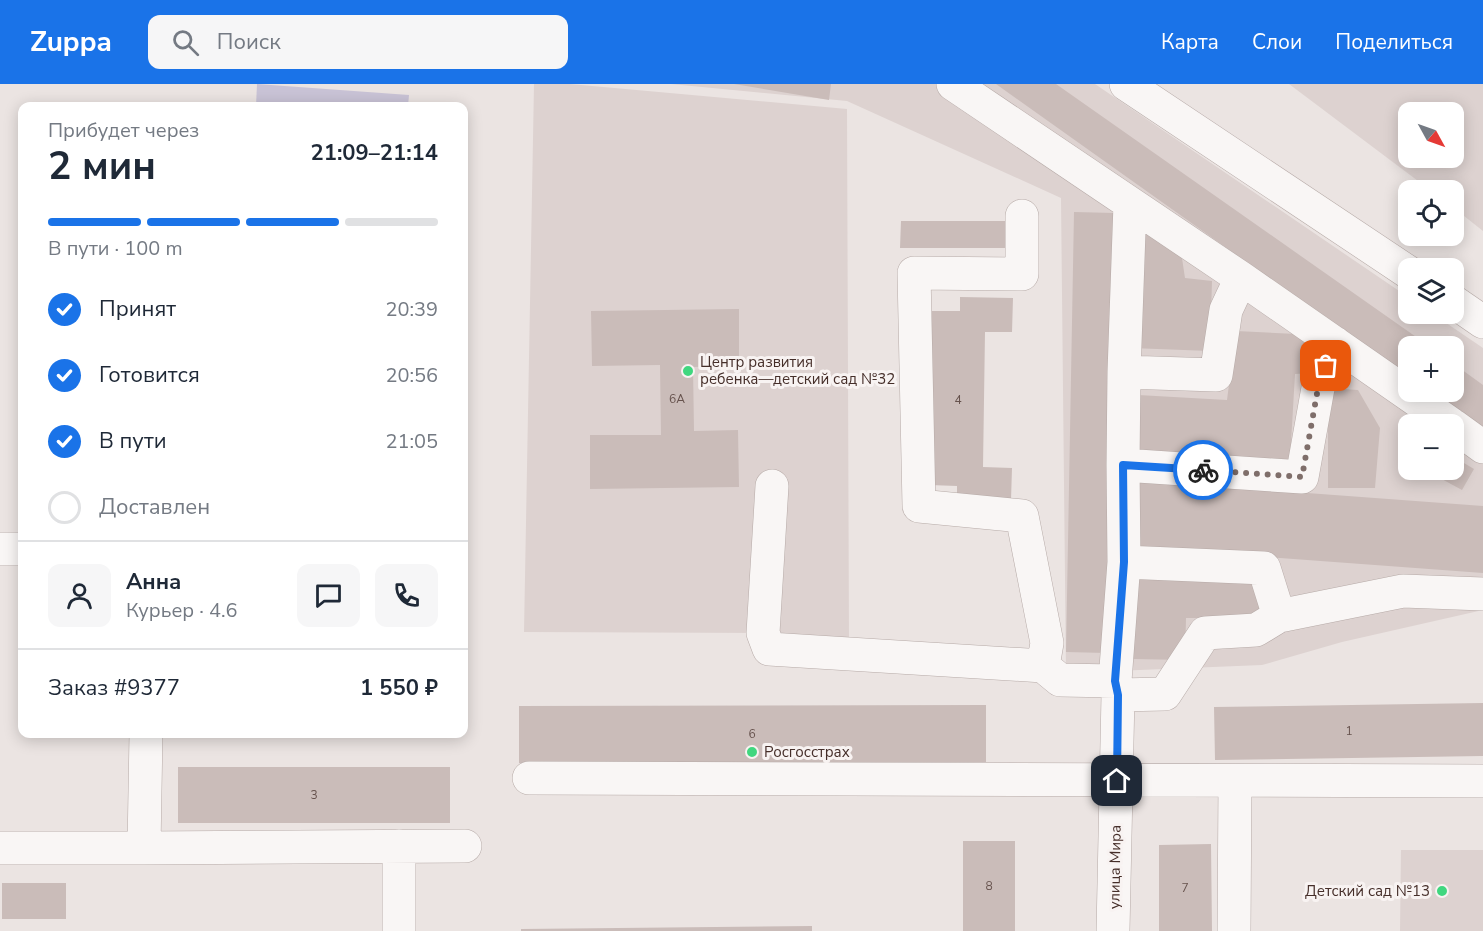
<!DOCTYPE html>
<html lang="ru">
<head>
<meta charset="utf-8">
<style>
	body { margin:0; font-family:"Nunito Sans",sans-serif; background:#f6f6f7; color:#1f2937; height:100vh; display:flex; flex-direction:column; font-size:22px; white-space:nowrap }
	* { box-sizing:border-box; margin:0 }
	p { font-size:20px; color:#747a83 }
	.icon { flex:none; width:33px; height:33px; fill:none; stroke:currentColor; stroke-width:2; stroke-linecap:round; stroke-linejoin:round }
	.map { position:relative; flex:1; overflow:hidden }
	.drawer { position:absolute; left:18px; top:18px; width:450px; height:636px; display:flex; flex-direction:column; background:#fff; border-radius:12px; box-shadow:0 3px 15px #0003 }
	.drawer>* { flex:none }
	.needle { width:39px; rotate:130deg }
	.buttons { position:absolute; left:1398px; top:18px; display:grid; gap:12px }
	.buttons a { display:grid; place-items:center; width:66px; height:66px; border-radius:12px; background:#fff; box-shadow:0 3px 15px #0003; font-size:30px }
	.pin { position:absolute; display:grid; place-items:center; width:51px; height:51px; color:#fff; margin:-26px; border-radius:12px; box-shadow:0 3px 9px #0006 }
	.courier { position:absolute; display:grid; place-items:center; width:60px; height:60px; margin:-30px; border:4px solid #1a73e8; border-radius:50%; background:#fff; color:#222; box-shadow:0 2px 8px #0007 }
	.overview em { font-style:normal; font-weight:700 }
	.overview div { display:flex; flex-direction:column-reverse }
	.overview { display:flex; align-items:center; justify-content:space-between; height:102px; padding:0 30px }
	h1 { font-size:39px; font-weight:700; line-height:45px }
	.bar { display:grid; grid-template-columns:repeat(4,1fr); gap:9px 6px; align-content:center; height:72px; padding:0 30px }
	.bar i { height:8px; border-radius:4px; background:#e0e1e3 }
	.bar .selected { background:#1a73e8 }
	.bar p { grid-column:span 4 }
	.line { display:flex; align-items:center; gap:15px; padding:0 30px; border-top:2px solid #e0e1e3 }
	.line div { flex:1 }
	.round { display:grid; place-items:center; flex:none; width:63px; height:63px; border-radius:12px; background:#f6f6f7 }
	ol { padding:0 30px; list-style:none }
	li { display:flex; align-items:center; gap:18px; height:66px }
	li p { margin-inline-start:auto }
	li .icon { padding:6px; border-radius:50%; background:#1a73e8; color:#fff; stroke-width:4 }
	li:last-child { color:#747a83 }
	li i { width:33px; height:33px; border:3px solid #e0e1e3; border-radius:50% }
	header { display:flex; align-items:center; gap:36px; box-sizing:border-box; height:84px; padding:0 30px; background:#1a73e8; color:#fff }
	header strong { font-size:28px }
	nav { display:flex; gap:33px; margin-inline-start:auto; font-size:21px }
	.search { width:420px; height:54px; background:#f6f6f7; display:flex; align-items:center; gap:15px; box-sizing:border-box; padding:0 21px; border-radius:12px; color:#747a83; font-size:22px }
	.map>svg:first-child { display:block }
</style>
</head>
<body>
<header>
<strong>Zuppa</strong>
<div class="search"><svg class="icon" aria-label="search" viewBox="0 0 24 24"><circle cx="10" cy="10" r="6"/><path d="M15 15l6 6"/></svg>Поиск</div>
<nav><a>Карта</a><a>Слои</a><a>Поделиться</a></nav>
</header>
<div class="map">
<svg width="1483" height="847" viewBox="0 0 1483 847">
	<rect width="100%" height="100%" fill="#ebe4e2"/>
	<path fill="#ddd2d0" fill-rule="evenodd" d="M 534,0 L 570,0 L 847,25 L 849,559 L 763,549 L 524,548 Z
		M 671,0 L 1095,0 L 1408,213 L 1408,230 L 1433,230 L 1483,264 L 1483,526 L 1342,558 L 1262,581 L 1066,589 L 1061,114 L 847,17 ZM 1408,262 L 1454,262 L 1454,308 L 1408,308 ZM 1408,340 L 1454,340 L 1454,386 L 1408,386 Z
		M 1289,0 L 1483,0 L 1483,147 L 1454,124 L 1454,106 L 1430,106 ZM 1408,28 L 1454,28 L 1454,74 L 1408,74 Z
		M 1401,766 L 1483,766 L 1483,847 L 1400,847 Z"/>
	<path fill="#c9c3d6" d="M 257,0 L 409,11 L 408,22 L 256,22 Z"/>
	<path fill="#cabcb9" d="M 734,0 L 831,0 L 829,16 Z
		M 996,0 L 1056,0 L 1429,262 L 1408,262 L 1408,293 Z
		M 1074,128 L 1115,129 L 1106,569 L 1066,568 Z
		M 901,137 L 1009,137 L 1009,164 L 900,164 Z
		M 1139,143 L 1180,161 L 1185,194 L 1212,197 L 1210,267 L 1131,264 Z
		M 960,213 L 1013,214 L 1012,248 L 985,248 L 983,383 L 1012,384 L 1011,416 L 957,415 L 957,402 L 930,401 L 932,227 L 960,227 Z
		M 739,225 L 739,282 L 693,283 L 694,347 L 738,346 L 739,403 L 590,405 L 590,351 L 661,351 L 660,281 L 592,282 L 591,227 Z
		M 1236,247 L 1296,250 L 1317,262 L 1313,289 L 1295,290 L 1290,376 L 1134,368 L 1138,311 L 1227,316 Z
		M 1454,280 L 1483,301 L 1483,346 L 1429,308 L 1454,308 Z
		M 1328,304 L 1358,306 L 1380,344 L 1375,404 L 1328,404 Z
		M 1454,373 L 1474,385 L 1462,406 L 1425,386 L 1454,386 Z
		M 1133,396 L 1483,422 L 1483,489 L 1129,463 Z
		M 1135,490 L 1259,497 L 1263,534 L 1186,534 L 1185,576 L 1133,575 Z
		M 1483,619 L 1483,672 L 1215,676 L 1214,623 Z
		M 986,621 L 986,678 L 519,679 L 519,622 Z
		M 178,683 L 450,683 L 450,739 L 178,739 Z
		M 963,757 L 1015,757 L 1015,847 L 963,847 Z
		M 1211,760 L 1212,847 L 1159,847 L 1159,761 Z
		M 2,799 L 66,799 L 66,835 L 2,835 Z
		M 812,842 L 812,847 L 521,847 L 521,845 Z"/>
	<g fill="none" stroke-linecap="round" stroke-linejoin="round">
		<defs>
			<path id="minor" d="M 953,0 L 1241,194 L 1451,340
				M 1126,0 L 1408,188
				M 1022,132 L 1022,190 L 914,189 L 919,422 L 1022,432 L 1047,559 L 1043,582
				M 1454,218 L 1483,238
				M 1124,288 L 1130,120
				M 1454,342 L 1483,363
				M 1123,381 L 1124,288 L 1216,291 L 1226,226 L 1241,194
				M 772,402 L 763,549 L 769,565 L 1043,582 L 1060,596 L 1115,597 L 1118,611 L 1113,847
				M 0,465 L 22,465
				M 1124,478 L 1123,381 L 1302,393 L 1318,304 L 1335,259
				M 1115,597 L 1124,478 L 1264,484 L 1279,532 L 1403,507 L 1483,510
				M 1118,611 L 1165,610 L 1205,549 L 1256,546 L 1279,532
				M 529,694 L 1483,697
				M 399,762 L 399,847
				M 0,764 L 144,764 L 146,650
				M 144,764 L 465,762
				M 1234,847 L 1235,697"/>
		</defs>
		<use href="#minor" stroke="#b6aaa7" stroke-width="34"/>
		<use href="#minor" stroke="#f9f6f5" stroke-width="33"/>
	</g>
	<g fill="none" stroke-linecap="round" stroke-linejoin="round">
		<path stroke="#7f6e6a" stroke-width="6" stroke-dasharray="0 10.8" d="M 1203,386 L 1302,393 L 1318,304 L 1326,282"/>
		<path stroke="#1a73e8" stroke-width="8" d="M 1117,697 L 1118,611 L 1115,597 L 1124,478 L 1123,381 L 1203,386"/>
	</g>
	<g fill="#40d77f" stroke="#f8f3f2" stroke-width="2">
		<circle cx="688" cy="287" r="6"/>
		<circle cx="752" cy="668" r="6"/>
		<circle cx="1442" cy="807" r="6"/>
	</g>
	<g text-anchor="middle" stroke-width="6" stroke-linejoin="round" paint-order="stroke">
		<g font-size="12" fill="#66524d">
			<text x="677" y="319">6А</text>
			<text x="958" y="320">4</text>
			<text x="1349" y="651">1</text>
			<text x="752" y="654">6</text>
			<text x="314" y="715">3</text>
			<text x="989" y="806">8</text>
			<text x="1185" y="808">7</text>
		</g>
		<g font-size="15" fill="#452e29" stroke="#f8f3f2" text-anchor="start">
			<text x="700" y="283">Центр развития<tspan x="700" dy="17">ребенка––детский сад №32</tspan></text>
			<text x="764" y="673">Росгосстрах</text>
			<text x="1430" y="812" text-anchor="end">Детский сад №13</text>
		</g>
		<g font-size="15" fill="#452e29" stroke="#f8f3f2">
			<text transform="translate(1115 783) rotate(-89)" y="5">улица Мира</text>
		</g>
	</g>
</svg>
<div class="buttons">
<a><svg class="needle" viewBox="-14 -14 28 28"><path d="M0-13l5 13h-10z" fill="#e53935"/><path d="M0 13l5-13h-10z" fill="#747a83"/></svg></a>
<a><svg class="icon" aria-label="locate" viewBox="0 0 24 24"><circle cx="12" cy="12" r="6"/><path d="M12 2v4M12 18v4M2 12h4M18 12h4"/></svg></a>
<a><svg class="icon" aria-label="layers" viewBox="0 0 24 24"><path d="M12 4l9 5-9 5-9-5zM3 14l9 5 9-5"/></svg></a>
<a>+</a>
<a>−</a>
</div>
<div class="pin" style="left:1326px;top:282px;background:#ea580c"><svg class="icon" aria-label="bag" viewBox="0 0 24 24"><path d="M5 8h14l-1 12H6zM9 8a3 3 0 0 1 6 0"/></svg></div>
<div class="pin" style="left:1117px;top:697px;background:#1f2937"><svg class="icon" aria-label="home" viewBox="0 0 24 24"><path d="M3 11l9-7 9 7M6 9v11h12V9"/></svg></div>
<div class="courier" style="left:1203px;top:386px"><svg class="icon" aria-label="bike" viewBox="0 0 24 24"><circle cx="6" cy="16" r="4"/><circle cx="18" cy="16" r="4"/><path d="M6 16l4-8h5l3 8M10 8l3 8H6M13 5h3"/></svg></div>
<section class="drawer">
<div class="overview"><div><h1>2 мин</h1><p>Прибудет через</p></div><em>21:09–21:14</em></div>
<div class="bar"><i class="selected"></i><i class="selected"></i><i class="selected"></i><i></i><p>В пути · 100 m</p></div>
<ol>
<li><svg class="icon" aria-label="check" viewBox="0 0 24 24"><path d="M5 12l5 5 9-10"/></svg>Принят<p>20:39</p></li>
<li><svg class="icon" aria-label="check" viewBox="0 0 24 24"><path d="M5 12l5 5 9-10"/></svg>Готовится<p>20:56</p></li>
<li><svg class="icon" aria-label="check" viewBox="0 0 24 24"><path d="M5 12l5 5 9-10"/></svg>В пути<p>21:05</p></li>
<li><i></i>Доставлен</li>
</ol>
<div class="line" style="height:108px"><a class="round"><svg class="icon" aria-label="person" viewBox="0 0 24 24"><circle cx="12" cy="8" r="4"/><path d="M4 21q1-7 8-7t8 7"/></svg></a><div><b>Анна</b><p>Курьер · 4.6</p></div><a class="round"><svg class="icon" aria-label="chat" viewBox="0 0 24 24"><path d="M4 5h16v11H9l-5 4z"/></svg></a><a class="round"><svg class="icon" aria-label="phone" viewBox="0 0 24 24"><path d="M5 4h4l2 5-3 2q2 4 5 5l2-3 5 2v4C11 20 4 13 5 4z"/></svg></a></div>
<div class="line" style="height:78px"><div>Заказ #9377</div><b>1 550 ₽</b></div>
</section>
</div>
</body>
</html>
